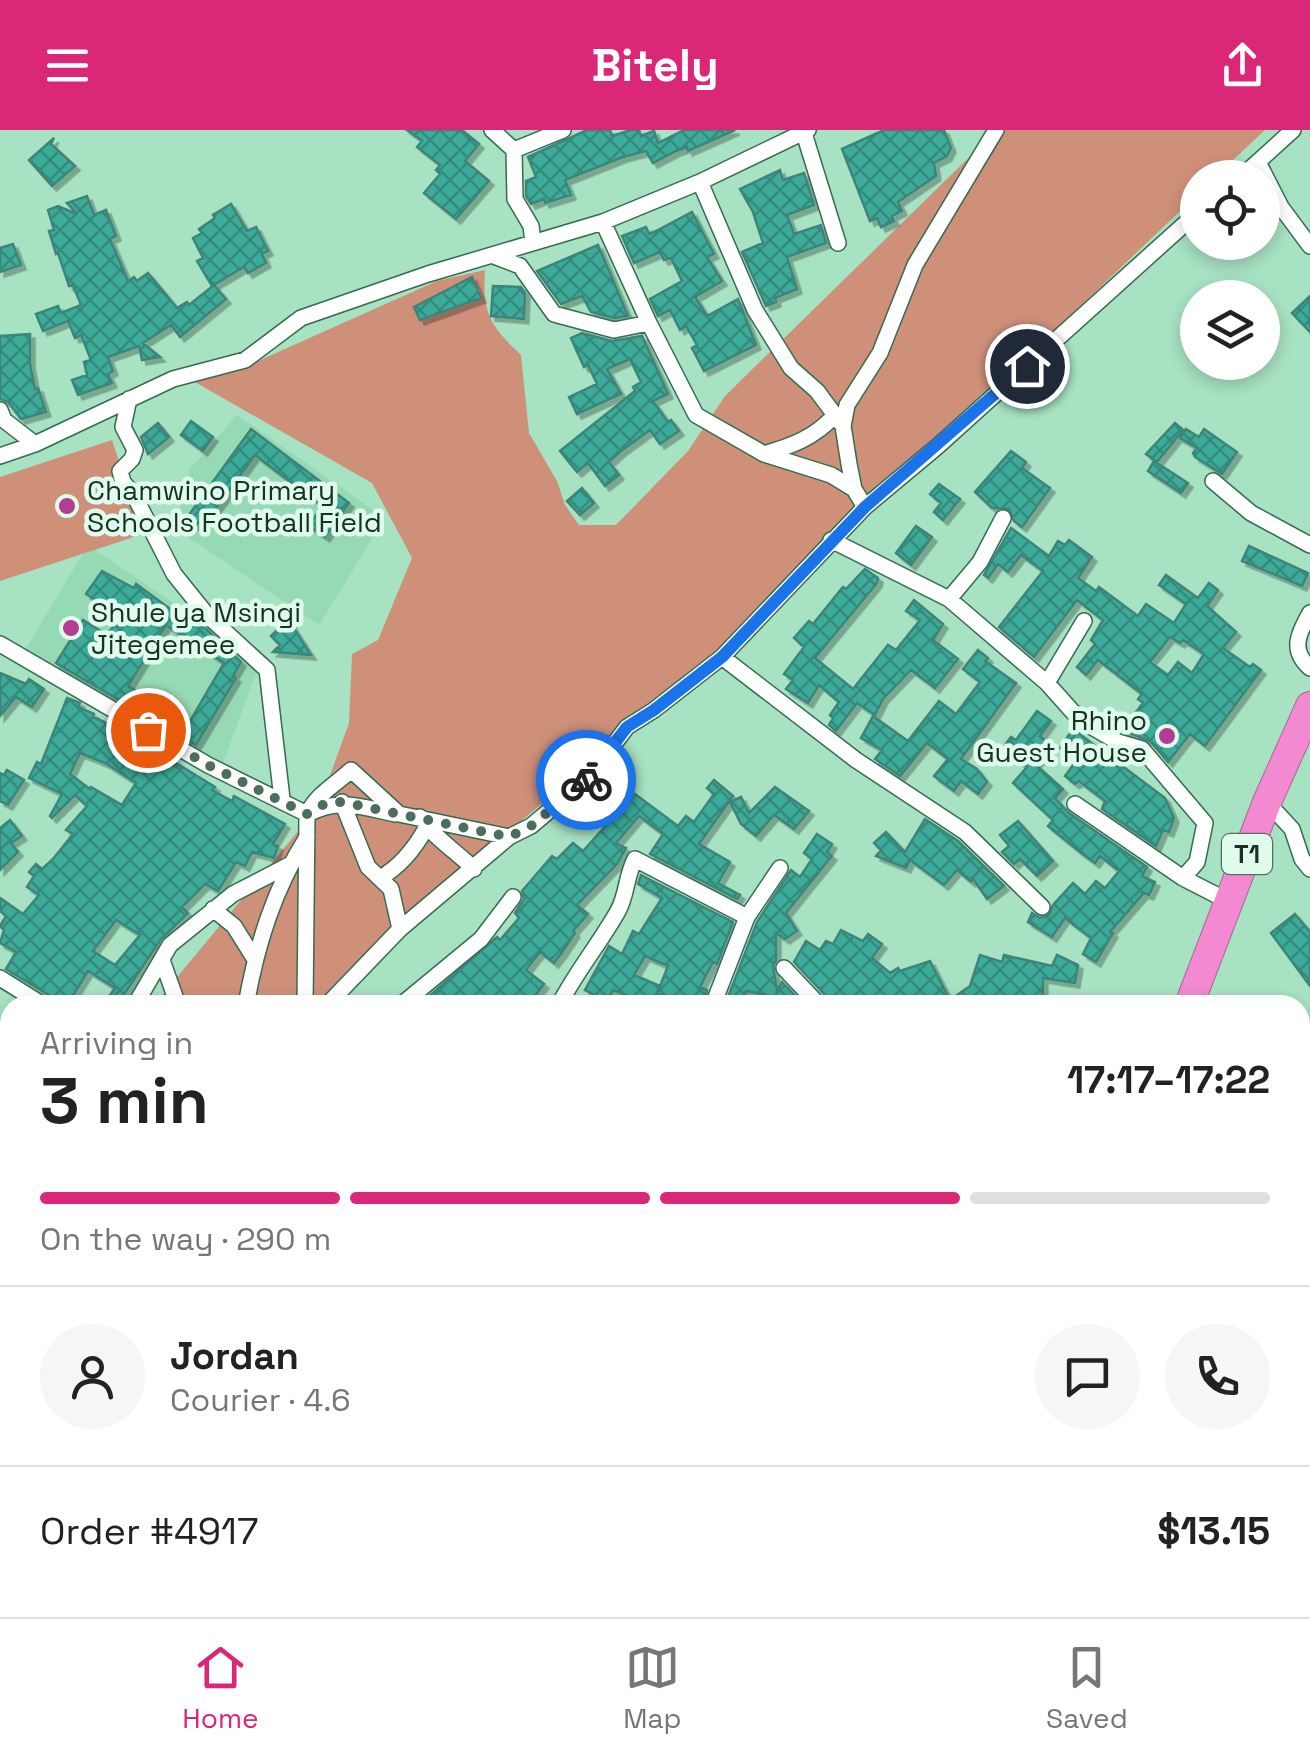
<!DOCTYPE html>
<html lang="en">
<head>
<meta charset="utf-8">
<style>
	body { margin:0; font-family:"Space Grotesk",sans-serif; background:#f6f6f6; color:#222; height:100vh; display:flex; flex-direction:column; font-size:38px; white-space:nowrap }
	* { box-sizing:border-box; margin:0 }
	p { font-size:32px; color:#767676 }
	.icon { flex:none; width:55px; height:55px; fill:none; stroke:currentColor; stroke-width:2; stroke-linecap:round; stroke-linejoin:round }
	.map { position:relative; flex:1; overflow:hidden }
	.details { position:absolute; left:0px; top:865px; width:1310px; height:622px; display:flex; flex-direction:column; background:#fff; border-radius:30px 30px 0 0; box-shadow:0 5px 15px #0003 }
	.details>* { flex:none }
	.tools { position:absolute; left:1180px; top:30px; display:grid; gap:20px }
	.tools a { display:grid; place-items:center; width:100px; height:100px; border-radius:50%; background:#fff; box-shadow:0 5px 15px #0003; font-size:50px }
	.pin { position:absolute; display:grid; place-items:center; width:85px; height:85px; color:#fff; margin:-42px; border:5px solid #fff; border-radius:50%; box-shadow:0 2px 10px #0007 }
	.courier { position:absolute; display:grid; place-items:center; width:100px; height:100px; margin:-50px; border:8px solid #1a73e8; border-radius:50%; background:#fff; color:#222; box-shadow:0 2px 12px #0007 }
	.summary em { font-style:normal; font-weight:800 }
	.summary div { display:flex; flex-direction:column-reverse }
	.summary { display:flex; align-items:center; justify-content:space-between; height:170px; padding:0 40px }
	h1 { font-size:65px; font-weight:800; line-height:75px }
	.bar { display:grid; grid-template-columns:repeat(4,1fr); gap:15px 10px; align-content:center; height:120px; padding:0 40px }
	.bar i { height:12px; border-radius:8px; background:#e0e0e0 }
	.bar .on { background:#db2777 }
	.bar p { grid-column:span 4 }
	.line { display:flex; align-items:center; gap:25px; padding:0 40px; border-top:2px solid #e0e0e0 }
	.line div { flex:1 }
	.round { display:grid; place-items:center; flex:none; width:105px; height:105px; border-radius:52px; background:#f6f6f6 }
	header { display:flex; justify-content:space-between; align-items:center; height:130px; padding:0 40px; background:#db2777; color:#fff; font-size:45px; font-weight:800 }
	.dock { display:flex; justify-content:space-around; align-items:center; height:140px; border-top:2px solid #e0e0e0; background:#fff; font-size:28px; color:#767676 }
	.dock a { display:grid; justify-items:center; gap:5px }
	.dock .on { color:#db2777 }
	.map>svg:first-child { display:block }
</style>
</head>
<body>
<header><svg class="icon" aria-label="menu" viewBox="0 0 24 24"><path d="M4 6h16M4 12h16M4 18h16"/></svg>Bitely<svg class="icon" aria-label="share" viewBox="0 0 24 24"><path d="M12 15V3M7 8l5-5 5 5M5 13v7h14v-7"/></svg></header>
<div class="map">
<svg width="1310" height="1487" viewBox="0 0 1310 1487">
	<defs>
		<pattern id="building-cross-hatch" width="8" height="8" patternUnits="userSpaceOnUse" patternTransform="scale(2.5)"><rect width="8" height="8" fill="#3eab9a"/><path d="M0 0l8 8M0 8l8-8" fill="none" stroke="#338c7d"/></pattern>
		<filter id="shadow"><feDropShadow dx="4.5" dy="4.5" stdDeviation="0" flood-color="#0004"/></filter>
	</defs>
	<rect width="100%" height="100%" fill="#a7e2c2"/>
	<path fill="#96d9b5" d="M 237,285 L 385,388 L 319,495 L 175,399 L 190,339 Z
		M 88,415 L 260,532 L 222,636 L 22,525 Z"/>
	<path fill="#cf907a" d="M 997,0 L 1265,0 L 1215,47 L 1198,48 L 1197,65 L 715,524 L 498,711 L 324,875 L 154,875 L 319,676 L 349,593 L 352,524 L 378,510 L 412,428 L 372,353 L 193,251 L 258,231 L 437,151 L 485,140 C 482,183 490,196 521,225 L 529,303 L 557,351 L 565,375 L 579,395 L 616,395 L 688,321 L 725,266 Z
		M 112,310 L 143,404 L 0,451 L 0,347 Z
		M 10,1026 L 10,1197 L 0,1207 L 0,1036 Z"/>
	<path fill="url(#building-cross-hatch)" stroke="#3d8578" stroke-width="2.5" fill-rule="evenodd" filter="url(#shadow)" d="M 407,0 L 462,0 L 479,14 L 465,31 L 489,51 L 456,89 L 424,63 L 440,44 L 436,40 L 440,35 L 417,17 L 422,11 Z
		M 587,0 L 610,0 L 612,6 L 631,0 L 639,0 L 641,6 L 654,1 L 658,13 L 684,0 L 735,0 L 688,21 L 687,17 L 676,21 L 653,33 L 646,21 L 623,27 L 565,50 L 571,65 L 545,73 L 544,69 L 531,74 L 526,66 L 526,51 L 536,47 L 528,27 Z
		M 884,0 L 944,0 L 951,18 L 947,26 L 934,33 L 936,46 L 898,72 L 902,81 L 892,86 L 894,91 L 881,97 L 877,88 L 870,91 L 842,19 Z
		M 54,8 L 51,14 L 75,36 L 52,56 L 29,30 Z
		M 780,40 L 783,50 L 804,43 L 814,75 L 787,85 L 794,104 L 821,95 L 826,113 L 787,127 L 797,159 L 775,168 L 776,172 L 766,176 L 742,122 L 763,113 L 753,82 L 740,59 Z
		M 87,66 L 94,85 L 106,80 L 116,106 L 110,109 L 128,151 L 134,147 L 137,151 L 148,143 L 177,178 L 187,172 L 189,175 L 214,155 L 226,169 L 180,207 L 171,195 L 143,213 L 160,227 L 142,230 L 139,216 L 108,227 L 113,241 L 108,244 L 112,253 L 78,265 L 72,250 L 87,245 L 84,232 L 91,230 L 81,205 L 75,208 L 68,191 L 43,201 L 36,184 L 58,176 L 61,183 L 81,175 L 73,155 L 69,156 L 58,123 L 56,124 L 49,101 L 54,100 L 48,80 L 58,76 L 77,84 L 67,73 Z
		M 231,74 L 247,101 L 256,97 L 268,121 L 262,124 L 266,133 L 248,143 L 244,137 L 212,156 L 197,131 L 203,128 L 193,108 L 202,103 L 199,99 L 215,88 L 213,85 Z
		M 692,82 L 714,124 L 707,127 L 722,151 L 695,167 L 707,186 L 738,169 L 756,215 L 704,241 L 692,218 L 697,215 L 686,196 L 680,200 L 670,180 L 658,186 L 650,169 L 682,151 L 671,128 L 664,130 L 660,122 L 634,133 L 622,106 L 646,97 L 649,104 L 656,101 Z
		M 13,114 L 21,135 L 0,142 L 0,118 Z
		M 598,115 L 628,186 L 614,188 L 591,182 L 582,166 L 561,174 L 537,141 Z
		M 472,147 L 481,168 L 420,190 L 414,177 Z
		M 493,156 L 521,157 L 525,163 L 524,189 L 491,186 Z
		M 1310,166 L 1310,202 L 1292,183 Z
		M 582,203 L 612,211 L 642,206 L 668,264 L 653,271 L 668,292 L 671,290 L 679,301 L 660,314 L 650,300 L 621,321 L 609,332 L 619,345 L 605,356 L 588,333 L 577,342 L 560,321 L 635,261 L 633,257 L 641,252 L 630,229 L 607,239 L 621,264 L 577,284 L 569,267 L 597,254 L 588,235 L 584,237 L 571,208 Z
		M 30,204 L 30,234 L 35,259 L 38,258 L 46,282 L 21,289 L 8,272 L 0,269 L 0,206 Z
		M 191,291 L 213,307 L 203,321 L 181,305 Z
		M 158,293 L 169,307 L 148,324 L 141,307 Z
		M 1175,293 L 1183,300 L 1157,332 L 1146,324 Z
		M 251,299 L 349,373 L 325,407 L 309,396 L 322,376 L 255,325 L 203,396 L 198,392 L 195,396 L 186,389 Z
		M 1186,299 L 1199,307 L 1204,299 L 1237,322 L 1222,344 L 1195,327 L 1193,323 L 1197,318 L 1180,308 Z
		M 1011,321 L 1026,332 L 1022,338 L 1050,358 L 1022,397 L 1014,391 L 1009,379 L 992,378 L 975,362 Z
		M 1154,331 L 1188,353 L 1181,363 L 1148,341 Z
		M 939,354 L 960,369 L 943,390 L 934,382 L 941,373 L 930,364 Z
		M 582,358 L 594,373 L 580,385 L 567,371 Z
		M 916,396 L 932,407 L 911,435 L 896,423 Z
		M 1011,398 L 1049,426 L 1058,411 L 1065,415 L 1069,410 L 1092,427 L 1078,448 L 1096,461 L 1099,457 L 1138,486 L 1146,474 L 1174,493 L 1186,474 L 1159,455 L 1166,445 L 1198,468 L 1209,453 L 1218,460 L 1207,476 L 1236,502 L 1223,518 L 1250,537 L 1253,534 L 1261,540 L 1205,616 L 1190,604 L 1168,632 L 1150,611 L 1122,600 L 1143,573 L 1138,569 L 1142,564 L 1098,530 L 1086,545 L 1077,537 L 1095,514 L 1091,510 L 1103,490 L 1077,470 L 1034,527 L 999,497 L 1043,441 L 1021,425 L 1008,442 L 998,434 L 988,448 L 984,445 ZM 1170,507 L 1180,513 L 1183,510 L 1204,524 L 1192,543 L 1178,532 L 1168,545 L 1150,532 Z
		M 1249,416 L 1308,443 L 1302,456 L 1242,431 Z
		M 865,439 L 878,448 L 877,453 L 815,528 L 853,559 L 888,515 L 896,520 L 920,490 L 906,481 L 914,470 L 943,494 L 933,510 L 958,529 L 935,558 L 911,540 L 883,569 L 875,585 L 857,573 L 836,601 L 829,595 L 833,588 L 830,585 L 839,572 L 819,555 L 808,573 L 786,559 L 793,550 L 784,544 L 804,517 L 794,508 L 809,491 L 813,494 L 843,457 L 846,459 Z
		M 102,441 L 134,458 L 136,454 L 181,487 L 183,484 L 203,496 L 241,532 L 233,546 L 236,548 L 196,615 L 56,533 L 83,490 L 107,505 L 120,487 L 99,475 L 100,473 L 86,464 ZM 166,495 L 224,533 L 189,593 L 128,556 Z
		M 288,489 L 311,525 L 273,522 L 280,515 L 271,506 Z
		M 978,520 L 988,528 L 985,531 L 1016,553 L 961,629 L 977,639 L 987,652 L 978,664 L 961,651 L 954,661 L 934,646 L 948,629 L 927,613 L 900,646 L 875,629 L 882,620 L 861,608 L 873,586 L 908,611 L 939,571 L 956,584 L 980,552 L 963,539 Z
		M 0,543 L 26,554 L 29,549 L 44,559 L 32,577 L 16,567 L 0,586 Z
		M 67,568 L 80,573 L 78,577 L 94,584 L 93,587 L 129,603 L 121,617 L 142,627 L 145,620 L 174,636 L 176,633 L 215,657 L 212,660 L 232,671 L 234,666 L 285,694 L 273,714 L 278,716 L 274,728 L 252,722 L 245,736 L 236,732 L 218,761 L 205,754 L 182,777 L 188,783 L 161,809 L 117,875 L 103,875 L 115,858 L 88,841 L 72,867 L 87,875 L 57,875 L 49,865 L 6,839 L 16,822 L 0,813 L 4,800 L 0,796 L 6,786 L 0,781 L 0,768 L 23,784 L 39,765 L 27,757 L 34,746 L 29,742 L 36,734 L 42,739 L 53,729 L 73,704 L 66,700 L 87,676 L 75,665 L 52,688 L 50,686 L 62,664 L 29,648 L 37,632 L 41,634 ZM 80,623 L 105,633 L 136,653 L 122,675 L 91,657 L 90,659 L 70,644 ZM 116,790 L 140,805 L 115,835 L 93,821 Z
		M 1037,581 L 1051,591 L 1040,606 L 1052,617 L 1035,634 L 1063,659 L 1055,668 L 1069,683 L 1147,737 L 1142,746 L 1155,752 L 1149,765 L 1144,763 L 1110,802 L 1113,803 L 1096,832 L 1083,824 L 1091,808 L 1065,788 L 1052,807 L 1028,792 L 1032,783 L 1040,788 L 1049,785 L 1053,775 L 1073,753 L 1085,764 L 1096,751 L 1105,758 L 1119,741 L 1100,726 L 1095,733 L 1080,722 L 1048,696 L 1053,690 L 1013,653 L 1027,637 L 1002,619 L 1011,607 L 1016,610 Z
		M 1073,599 L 1165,668 L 1174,688 L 1169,702 L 1163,700 L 1156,716 L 1102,679 L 1105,671 L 1079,651 L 1075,654 L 1065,646 L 1077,630 L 1060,618 Z
		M 7,640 L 24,650 L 8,675 L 0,671 L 0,643 L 4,645 Z
		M 714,650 L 733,666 L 699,714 L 730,732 L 718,753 L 740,765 L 737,769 L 650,724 L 663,704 L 639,686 L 616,713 L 626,718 L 617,734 L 577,775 L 588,784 L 573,801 L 575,803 L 561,824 L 554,833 L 540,822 L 526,840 L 544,854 L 528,875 L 419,875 L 497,807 L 500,810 L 519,788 L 515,783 L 524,769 L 522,761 L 552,726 L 557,729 L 573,713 L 583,721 L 618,682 L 621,685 L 635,664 L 678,696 L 686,686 L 694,692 L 714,664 L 707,658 Z
		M 775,657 L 809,681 L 794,699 L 774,685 L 756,706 L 741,694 L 730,672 L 741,667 L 749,683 Z
		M 925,689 L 958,711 L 1004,756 L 987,769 L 973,749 L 971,752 L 957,740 L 944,755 L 910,730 L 906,738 L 876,726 L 881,720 L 874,713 L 886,702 L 905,722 Z
		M 10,690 L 22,706 L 11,713 L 18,722 L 0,740 L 0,698 Z
		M 1018,691 L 1053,731 L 1037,746 L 1020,729 L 1014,734 L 1002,722 L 1009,716 L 1000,705 Z
		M 817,704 L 832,714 L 827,722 L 832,726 L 786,783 L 797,801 L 785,809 L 776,803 L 776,830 L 773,836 L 777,860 L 782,852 L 804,875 L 777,875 L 780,868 L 746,861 L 744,875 L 725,875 L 757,792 L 791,740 L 800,747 L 812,729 L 804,723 Z
		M 641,745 L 733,792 L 717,834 L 713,832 L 700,857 L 707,860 L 702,875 L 691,875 L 657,864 L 668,836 L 645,826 L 634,845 L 660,856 L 652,875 L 638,875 L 640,870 L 613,860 L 607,872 L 585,860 L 609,816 L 622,824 L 633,801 L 639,804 L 662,768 L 638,754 Z
		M 1295,784 L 1310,802 L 1310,856 L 1271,803 Z
		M 841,800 L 863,811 L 868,804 L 882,814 L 872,828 L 890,843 L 898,838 L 900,841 L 930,831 L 950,870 L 970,856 L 980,825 L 1002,832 L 1004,825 L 1052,836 L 1057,825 L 1078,835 L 1075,853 L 1043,848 L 1043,872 L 830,875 L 827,867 L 794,832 L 806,811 L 820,820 L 826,811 L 833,814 Z"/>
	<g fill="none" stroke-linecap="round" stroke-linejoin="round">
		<defs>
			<path id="street" d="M 492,0 L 514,20 L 563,0
				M 803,0 L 838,113
				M 514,20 L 515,69 L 531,96 L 533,112
				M 1258,32 L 1281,77 L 1310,116
				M 1240,48 L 1293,0
				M 700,52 L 755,180 L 791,238 L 817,261 L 843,296
				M 603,92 L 649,193 L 696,285 L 764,324 L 831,345 L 854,359
				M 494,126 L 520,136 L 554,184 L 614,200 L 649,193
				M 129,269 L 123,297 L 135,320 L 132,329 L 120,341 L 123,352 L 134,365 L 174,444 L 207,485 L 267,540 L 282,669
				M 0,280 L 4,290 L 35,314
				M 764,324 C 791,316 814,308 834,286
				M 0,326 L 35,314 L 173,249 L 245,230 L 301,188 L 428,144 L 603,92 L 700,52 L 808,0
				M 1213,351 L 1251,383 L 1310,415
				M 865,377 L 854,359 L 849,334 L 843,296 L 847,275 L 880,223 L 915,135 L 996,0
				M 831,410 L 949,469 L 1047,553 L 1080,590 L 1118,612 L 1142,619 L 1205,693 L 1197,732 L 1183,748
				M 949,469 L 980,432 L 1003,388
				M 1310,483 C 1298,504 1290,520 1310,538
				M 0,514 L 208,635 L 307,684
				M 722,527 L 856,630 L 965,702 L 1042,777
				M 1047,553 L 1084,491
				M 342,672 L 368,737 L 391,759 L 400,799
				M 1267,672 L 1292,699 L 1302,729 L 1310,739
				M 1075,674 L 1183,748 L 1228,771
				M 308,684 C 339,667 362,677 395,684
				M 420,687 C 431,705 458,723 474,739
				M 380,748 C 401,736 415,718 426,698
				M 213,779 L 234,796 L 254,828
				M 162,830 L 178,875
				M 784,838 L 819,875
				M 0,848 L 43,875
				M 135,875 L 170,815 L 233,764 L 289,735
				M 246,875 C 257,814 274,759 307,707
				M 305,875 L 307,684 C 318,663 334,656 351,640 L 399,684 L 509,707
				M 327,875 L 400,799 L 509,707 L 531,696 L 589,647 L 627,597 L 654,580 L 722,527 L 865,377 L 938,316 L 1198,82
				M 401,875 L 481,809 L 513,767
				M 559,875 C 576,842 600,813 618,781 C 627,765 626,746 635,729 L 747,787
				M 713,875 L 747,787 L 780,738
				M 0,1030 L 10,1019
				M 0,1077 L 10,1074
				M 1300,1117 L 1310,1130
				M 0,1127 L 10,1126
				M 0,1156 L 10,1154
				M 0,1198 L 10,1189
				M 0,1275 L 10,1265
				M 1300,1322 L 1310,1326
				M 0,1407 L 10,1441
				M 10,1441 L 4,1463 L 12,1486
				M 1300,1459 L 1310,1465
				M 303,1478 L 319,1487
				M 86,1487 L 90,1478
				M 249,1487 L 255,1478
				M 447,1487 L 452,1478
				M 634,1487 L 637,1478
				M 742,1487 L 743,1478
				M 1148,1487 L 1152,1478
				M 1287,1487 L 1292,1478"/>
			<path id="highway" d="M 1189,875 L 1267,672 L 1310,576
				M 967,1487 L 970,1478"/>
		</defs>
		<use href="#street" stroke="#336c50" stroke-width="18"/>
		<use href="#highway" stroke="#a76a95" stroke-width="30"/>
		<use href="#street" stroke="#fff" stroke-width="15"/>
		<use href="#highway" stroke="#f389d1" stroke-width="28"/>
	</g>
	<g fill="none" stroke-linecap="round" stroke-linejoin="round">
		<path stroke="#4b6f5c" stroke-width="10" stroke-dasharray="0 18" d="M 148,600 L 208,635 L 307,684 L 326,673 L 342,672 L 509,707 L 531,696 L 586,650"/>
		<path stroke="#1a73e8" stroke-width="12" d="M 586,650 L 627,597 L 654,580 L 722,527 L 865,377 L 1027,236"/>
	</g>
	<g fill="#b43d94" stroke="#defbeb" stroke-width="4">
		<circle cx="67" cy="376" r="10"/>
		<circle cx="71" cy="498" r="10"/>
		<circle cx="1167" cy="606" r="10"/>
	</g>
	<g text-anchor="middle" stroke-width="9" stroke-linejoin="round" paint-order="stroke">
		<rect fill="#defbeb" stroke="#546e60" stroke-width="2.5" x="1222" y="704" width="50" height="40" rx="8"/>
		<g font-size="25" font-weight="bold" fill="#193125">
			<text x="1247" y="733">T1</text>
		</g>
		<g font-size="28" fill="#193125" stroke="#defbeb" text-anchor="start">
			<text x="87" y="370">Chamwino Primary<tspan x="87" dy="32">Schools Football Field</tspan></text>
			<text x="91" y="492">Shule ya Msingi<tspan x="91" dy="32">Jitegemee</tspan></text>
			<text x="1147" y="600" text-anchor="end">Rhino<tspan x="1147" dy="32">Guest House</tspan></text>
		</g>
	</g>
</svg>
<div class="tools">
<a><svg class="icon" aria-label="locate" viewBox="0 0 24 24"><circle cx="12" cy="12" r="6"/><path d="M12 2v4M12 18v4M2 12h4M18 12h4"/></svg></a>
<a><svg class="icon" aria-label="layers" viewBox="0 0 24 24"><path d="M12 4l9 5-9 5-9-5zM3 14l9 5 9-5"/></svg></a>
</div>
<div class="pin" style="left:148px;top:600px;background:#ea580c"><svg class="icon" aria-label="bag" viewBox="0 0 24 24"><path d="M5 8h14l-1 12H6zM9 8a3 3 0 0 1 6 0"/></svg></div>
<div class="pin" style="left:1027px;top:236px;background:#1f2937"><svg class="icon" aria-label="home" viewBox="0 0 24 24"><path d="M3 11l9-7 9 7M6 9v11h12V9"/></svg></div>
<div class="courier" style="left:586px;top:650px"><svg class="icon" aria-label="bike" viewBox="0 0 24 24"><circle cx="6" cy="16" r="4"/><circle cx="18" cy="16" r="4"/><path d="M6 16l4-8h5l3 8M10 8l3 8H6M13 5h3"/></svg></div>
<section class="details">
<div class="summary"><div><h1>3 min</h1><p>Arriving in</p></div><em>17:17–17:22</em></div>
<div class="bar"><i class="on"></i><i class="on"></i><i class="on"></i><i></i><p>On the way · 290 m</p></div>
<div class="line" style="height:180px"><a class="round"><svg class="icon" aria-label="person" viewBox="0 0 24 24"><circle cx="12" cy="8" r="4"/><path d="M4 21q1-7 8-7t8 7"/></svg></a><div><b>Jordan</b><p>Courier · 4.6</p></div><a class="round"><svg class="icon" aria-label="chat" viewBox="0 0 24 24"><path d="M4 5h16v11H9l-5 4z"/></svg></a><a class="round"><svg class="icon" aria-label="phone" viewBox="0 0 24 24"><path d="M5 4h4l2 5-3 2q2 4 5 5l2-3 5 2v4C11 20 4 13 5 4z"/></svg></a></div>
<div class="line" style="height:130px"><div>Order #4917</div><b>$13.15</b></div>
</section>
</div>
<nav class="dock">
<a class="on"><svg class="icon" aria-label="home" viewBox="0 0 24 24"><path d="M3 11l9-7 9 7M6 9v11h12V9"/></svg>Home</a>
<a><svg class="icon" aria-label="map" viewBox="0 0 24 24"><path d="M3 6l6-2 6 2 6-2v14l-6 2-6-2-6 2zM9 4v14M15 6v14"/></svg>Map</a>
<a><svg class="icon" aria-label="saved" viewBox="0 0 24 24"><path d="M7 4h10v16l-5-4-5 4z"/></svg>Saved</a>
</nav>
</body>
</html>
